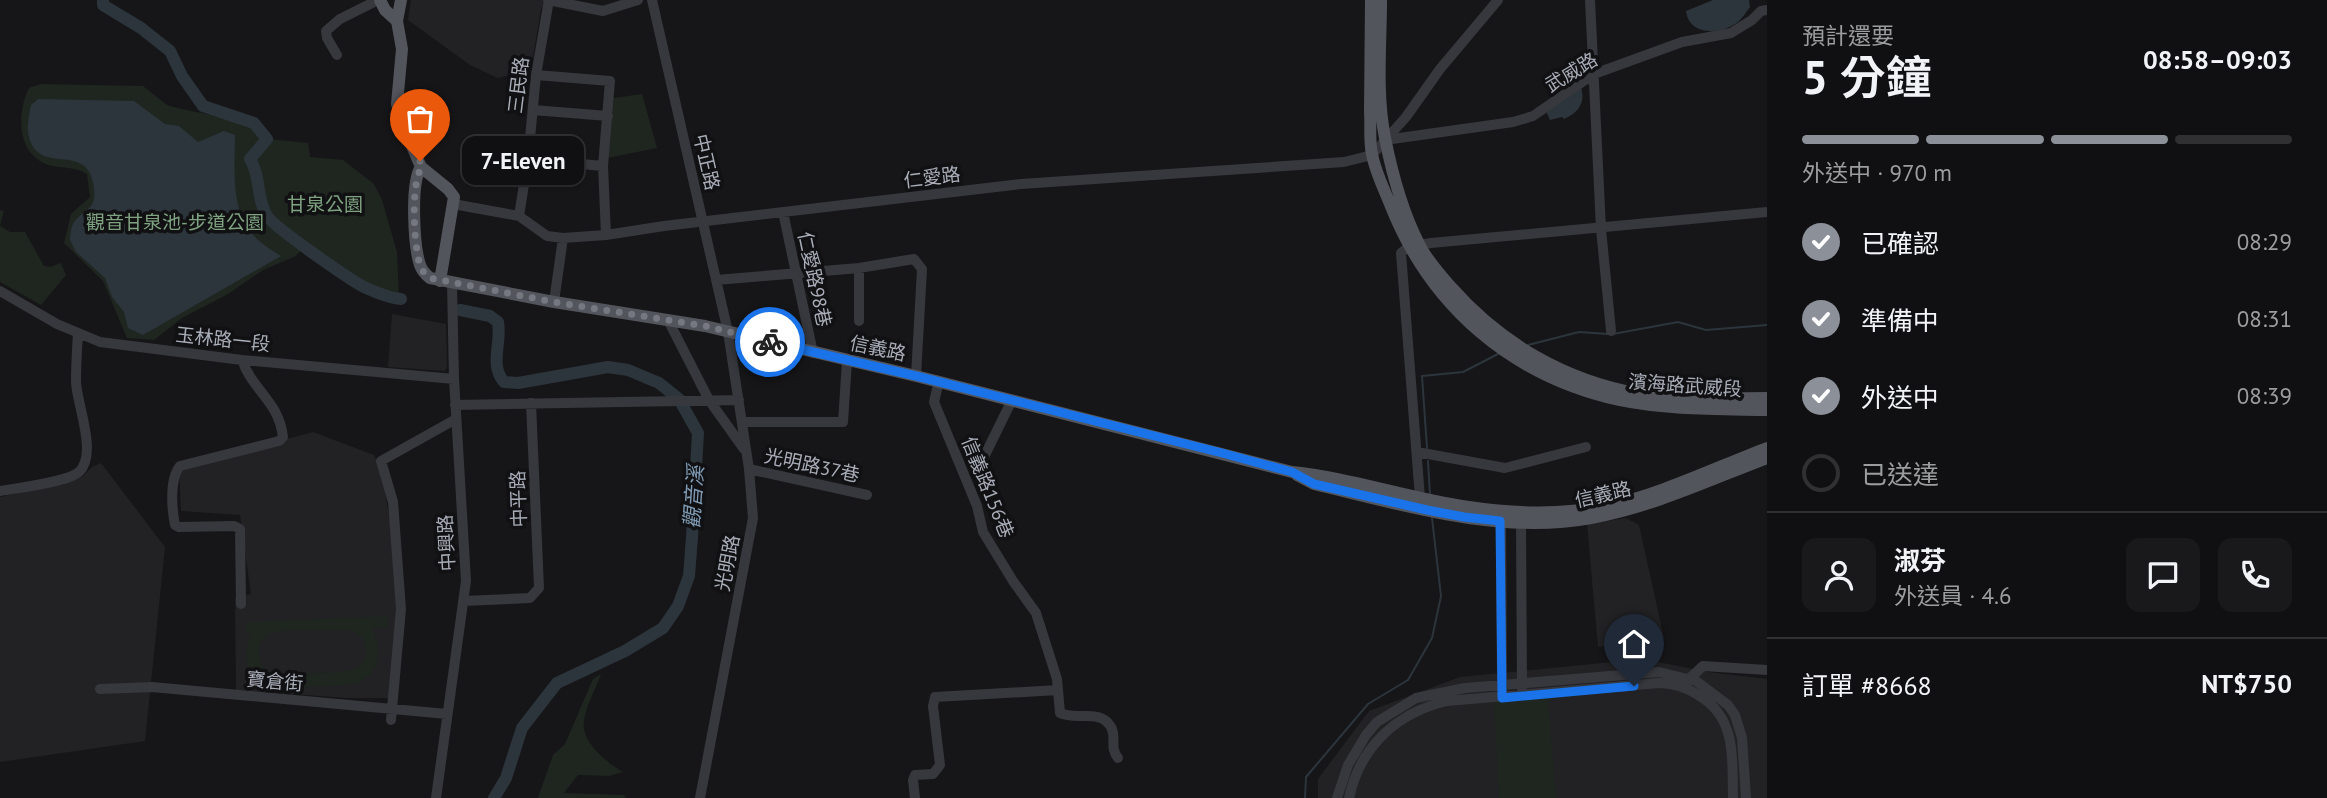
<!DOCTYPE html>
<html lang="zh-TW">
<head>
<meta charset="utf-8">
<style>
	body { margin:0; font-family:"PT Sans","Noto Sans TC",sans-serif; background:#19191b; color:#f1f3f6; height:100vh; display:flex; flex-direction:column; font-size:26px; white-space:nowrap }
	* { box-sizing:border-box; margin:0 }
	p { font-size:23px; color:#9c9d9f }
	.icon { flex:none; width:38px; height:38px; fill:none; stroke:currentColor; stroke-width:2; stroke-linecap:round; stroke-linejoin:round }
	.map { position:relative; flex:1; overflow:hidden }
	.details { display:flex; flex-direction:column; background:#101012; width:560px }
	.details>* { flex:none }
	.pin { position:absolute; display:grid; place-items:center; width:60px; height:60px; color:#fff; margin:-72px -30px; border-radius:50% 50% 50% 0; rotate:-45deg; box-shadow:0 0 7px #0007 }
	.pin .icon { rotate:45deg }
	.courier { position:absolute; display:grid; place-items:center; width:70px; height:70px; margin:-35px; border:5px solid #1a73e8; border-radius:50%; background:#fff; color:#222; box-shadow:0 2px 9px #0007 }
	.bubble { position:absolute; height:49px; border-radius:14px; background:#101012; box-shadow:0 2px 5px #0004,0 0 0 2px #303032; font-size:23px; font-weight:600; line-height:49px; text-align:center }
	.headline em { font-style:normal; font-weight:600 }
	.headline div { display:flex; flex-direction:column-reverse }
	.headline { display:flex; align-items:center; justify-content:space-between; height:119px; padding:0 35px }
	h1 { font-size:46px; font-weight:600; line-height:52px }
	.bar { display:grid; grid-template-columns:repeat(4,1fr); gap:10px 7px; align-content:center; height:84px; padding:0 35px }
	.bar i { height:9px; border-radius:5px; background:#303032 }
	.bar .current { background:#8c9099 }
	.bar p { grid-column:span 4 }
	.line { display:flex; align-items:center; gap:18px; padding:0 35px; border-top:2px solid #303032 }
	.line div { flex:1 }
	.round { display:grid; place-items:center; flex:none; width:74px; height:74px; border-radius:14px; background:#19191b }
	ol { padding:0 35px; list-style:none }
	li { display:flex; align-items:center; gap:21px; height:77px }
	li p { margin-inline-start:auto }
	li .icon { padding:7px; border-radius:50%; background:#8c9099; color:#fff; stroke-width:4 }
	li:last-child { color:#9c9d9f }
	li i { width:38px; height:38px; border:4px solid #303032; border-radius:50% }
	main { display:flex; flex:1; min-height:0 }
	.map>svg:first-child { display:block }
</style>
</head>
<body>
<main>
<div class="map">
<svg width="1767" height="798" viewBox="0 0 1767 798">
	<rect width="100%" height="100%" fill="#161618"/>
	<path fill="#222225" d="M 411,0 L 547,0 L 541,9 L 531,69 L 498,78 L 470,65 L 408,20 Z
		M 392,314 L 446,324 L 447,367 L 445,371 L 388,367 Z
		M 313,432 L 374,455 L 382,473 L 404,607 L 397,698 L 347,698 L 236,690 L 235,598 L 251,594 L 240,515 L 181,511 L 179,467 Z
		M 101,463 L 165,547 L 145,741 L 0,762 L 0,497 L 71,481 L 82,477 L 92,467 Z
		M 1626,518 L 1639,525 L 1664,638 L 1598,647 L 1587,524 Z
		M 1643,659 L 1708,672 L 1767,679 L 1767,798 L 1318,798 L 1318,779 L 1369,711 L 1460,677 Z"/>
	<path fill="#1e261f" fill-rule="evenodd" d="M 41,84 L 143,86 L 167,105 L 177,108 L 245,122 L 255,121 L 270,139 L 308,143 L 310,157 L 343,160 L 374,184 L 382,200 L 397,252 L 399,299 L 362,286 L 305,246 L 296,256 L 263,270 L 228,294 L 182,318 L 154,340 L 127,338 L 103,281 L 64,243 L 71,214 L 90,197 L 87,174 C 74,166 63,169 49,165 C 17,155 16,114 29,88 Z
		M 642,94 L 657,148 L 607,158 L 614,98 Z
		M 0,210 L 4,211 L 0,226 L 10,232 L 25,232 L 44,266 L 50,267 L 61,263 L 66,275 L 41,305 L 0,282 Z
		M 388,616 L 387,627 L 371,628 C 384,648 380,678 353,684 C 341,686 327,685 315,686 C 301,687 285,690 272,687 C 248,681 240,655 251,635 L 245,633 L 246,622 ZM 350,630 C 359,634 366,639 366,649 C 368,677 328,672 309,673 C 291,674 257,680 259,652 C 259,644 263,638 270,634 C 282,628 334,631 350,630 Z
		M 601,674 C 596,689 586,705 584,721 C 580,741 607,763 623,772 L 609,776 L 578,775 L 564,793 L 624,795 L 626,798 L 538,798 L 553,755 L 565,744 L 593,679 Z
		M 1548,698 L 1556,798 L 1499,798 L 1494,702 Z"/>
	<path fill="#2c353c" d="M 1713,0 L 1749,0 L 1750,7 C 1746,12 1741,21 1735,24 C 1718,35 1689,35 1686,11 Z
		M 1581,87 C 1586,103 1578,113 1564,119 L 1562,117 L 1550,120 L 1546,111 Z
		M 38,99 L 134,101 L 165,124 L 179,126 L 198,142 L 224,131 L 235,135 C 235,170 229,213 258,240 C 265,246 273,251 281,256 L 143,335 L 128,328 L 124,312 L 112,297 L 105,278 L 76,252 L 70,240 C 70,235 71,228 73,224 C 78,214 92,210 94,199 C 95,194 94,188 93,183 C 86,142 39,176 29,137 C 26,127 29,115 31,105 Z"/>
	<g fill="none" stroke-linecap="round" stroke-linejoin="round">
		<path stroke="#2c353c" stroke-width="2" d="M 1613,334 L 1678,322 L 1706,330 L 1767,325
			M 1528,345 L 1579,332 L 1608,334
			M 1427,448 L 1422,376 L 1463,372 L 1498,354
			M 1428,461 L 1430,495
			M 1305,798 L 1306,777 L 1368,704 L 1408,680 L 1432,638 L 1441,596 L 1432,518"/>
		<path stroke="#2c353c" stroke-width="12" d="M 103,0 L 103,5 L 141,28 L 170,51 L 182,76 L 203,106 L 254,123 L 267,139 L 250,159 C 261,176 256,198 267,216 C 275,228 349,279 364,287 C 375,292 389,298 401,299
			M 460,310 L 490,316 L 498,322 C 502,343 489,365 504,382 L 518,383 L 608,367 L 628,370 L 659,383 L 679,399 L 698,433 L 692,537 L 689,576 L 678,606 L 663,628 L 625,651 L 557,683 L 522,728 L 506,778 L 494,798"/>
		<path stroke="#37383d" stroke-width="10" d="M 548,0 L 603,11 L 638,0
			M 652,0 L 728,332 L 749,469 L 753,518 L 700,798
			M 1590,0 L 1601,229 L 1611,331
			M 337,55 L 327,38 L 326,31 L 340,19 L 378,0
			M 536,75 L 610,81 L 603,166 L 606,235
			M 533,110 L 608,116
			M 1385,140 L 1513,122 L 1533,116 L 1594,74 L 1682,42 L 1731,33 L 1752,20 L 1761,11 L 1767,10
			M 528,159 L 603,166
			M 453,204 L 519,216 L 547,236 L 563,238 L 606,235 L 664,226 L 1021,184 L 1344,162 L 1372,155 L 1406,117 L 1440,69 L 1498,0
			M 783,212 L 813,353
			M 519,216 L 528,159 L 536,75 L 549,0
			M 859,268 L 859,321
			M 716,280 L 859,268 L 914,259 L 922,269 L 916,376
			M 0,291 L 57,324 L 100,342 L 242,360 L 454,379
			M 554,302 L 563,238
			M 668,320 L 709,400 L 744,449
			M 939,381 L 934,402 L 977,506 L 983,532 L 1013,581 L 1036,613 L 1057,679 L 1060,713 C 1076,721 1100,708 1111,727 C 1117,738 1109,747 1118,758
			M 455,405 L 739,400
			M 744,422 L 843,422 L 847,361
			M 1417,452 L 1505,468 L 1586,447
			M 983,459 L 1012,400
			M 749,469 L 867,495
			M 0,491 C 17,488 68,482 79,472 C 98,454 77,405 76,382 C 76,366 77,349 78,333
			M 1420,498 L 1401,253 L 1408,247 L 1431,243 L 1767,212
			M 1501,515 L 1502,689
			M 1521,517 L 1522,691
			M 463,601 L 530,598 L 539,588 L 531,403
			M 241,604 L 240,529 L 234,526 L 179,527 L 175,525 C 172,510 169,479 180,466 L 279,441 L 283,437 C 279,401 252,390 242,360
			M 1689,679 L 1703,666 L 1767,670
			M 100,689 L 152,687 L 447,714
			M 391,720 L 401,609 L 393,502 L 381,461 L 456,419
			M 436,798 L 466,581 L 454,379 L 452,283
			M 915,798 L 913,780 L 915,775 L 933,774 L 940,765 L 933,706 L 935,697 L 1058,690
			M 1337,798 L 1348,765 L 1366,735 L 1377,722 L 1416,698 L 1465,688 L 1659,672 L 1696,681 L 1728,705 L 1735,715 L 1742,738 L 1746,798
			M 1349,798 C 1360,747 1396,713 1447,701 L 1659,683 C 1677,684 1689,688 1704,699 C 1737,722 1732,762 1733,798"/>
		<path stroke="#53555c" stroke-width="12" d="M 380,0 L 385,10 L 397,21
			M 401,0 L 397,21 L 402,49 L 397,104 L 406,132 L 421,167 L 448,189 L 454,197 L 440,281
			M 1371,0 C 1371,37 1370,75 1370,112 C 1371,125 1369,141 1372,154 C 1375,171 1384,189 1390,204 C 1430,306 1511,376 1619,400 C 1667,410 1718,409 1767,410
			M 1381,0 C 1381,45 1376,93 1385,138 C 1392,173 1402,211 1419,244 C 1426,259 1439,273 1450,286 C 1500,343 1565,381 1640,394 C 1681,401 1725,398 1767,398
			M 421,167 C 410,183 414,247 420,265 C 422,271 425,274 430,278 L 554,302 L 705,326 L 916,376 L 1292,472 C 1352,478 1410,499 1469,507 C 1515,514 1562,515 1607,506 C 1659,495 1717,467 1767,448
			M 1297,475 L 1314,484 C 1403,505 1499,535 1591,518 C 1652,507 1709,480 1767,458"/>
	</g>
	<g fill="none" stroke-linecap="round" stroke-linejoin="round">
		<path stroke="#757880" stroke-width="7" stroke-dasharray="0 12.6" d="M 420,161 L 422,167 C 410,182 414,247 420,265 C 422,271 425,274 430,278 L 554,302 L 705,326 L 770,342"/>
		<path stroke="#1a73e8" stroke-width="9" d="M 770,342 L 916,376 L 1222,453 L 1292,472 L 1314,484 L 1427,510 L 1464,517 L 1500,521 L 1502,698 L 1634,686"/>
	</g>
	<g text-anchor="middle" stroke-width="7" stroke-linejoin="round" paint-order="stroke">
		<g font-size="19" fill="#a8adb8" stroke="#111113">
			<text transform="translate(1571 72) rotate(-31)" y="7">武威路</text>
			<text transform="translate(518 85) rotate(-83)" y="7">三民路</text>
			<text transform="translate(707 162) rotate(77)" y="7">中正路</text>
			<text transform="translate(932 177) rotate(-7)" y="7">仁愛路</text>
			<text transform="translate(815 279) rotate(78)" y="7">仁愛路98巷</text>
			<text transform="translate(223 339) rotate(6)" y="7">玉林路一段</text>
			<text transform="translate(878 348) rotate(12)" y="7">信義路</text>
			<text transform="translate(1685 385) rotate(4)" y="7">濱海路武威段</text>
			<text transform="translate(812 465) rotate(12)" y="7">光明路37巷</text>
			<text transform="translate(988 487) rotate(68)" y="7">信義路156巷</text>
			<text transform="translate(1603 494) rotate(-13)" y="7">信義路</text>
			<text transform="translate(518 499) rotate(-92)" y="7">中平路</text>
			<text transform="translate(446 543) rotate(-93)" y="7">中興路</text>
			<text transform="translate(727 563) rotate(-79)" y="7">光明路</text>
			<text transform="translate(275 681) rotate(5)" y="7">寶倉街</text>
		</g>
		<g font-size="19" fill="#7fa381" stroke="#111113">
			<text x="325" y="211">甘泉公園</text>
			<text x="175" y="229">觀音甘泉池-步道公園</text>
		</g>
		<g font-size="21" font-style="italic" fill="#7f9bb3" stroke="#111113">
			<text transform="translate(694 497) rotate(-86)" y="7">觀音溪</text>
		</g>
	</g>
</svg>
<div class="pin" style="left:420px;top:161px;background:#ea580c"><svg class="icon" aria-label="bag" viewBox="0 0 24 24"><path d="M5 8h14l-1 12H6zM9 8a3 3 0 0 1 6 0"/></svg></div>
<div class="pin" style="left:1634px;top:686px;background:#1f2937"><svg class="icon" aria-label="home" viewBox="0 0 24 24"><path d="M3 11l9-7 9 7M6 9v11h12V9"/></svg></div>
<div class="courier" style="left:770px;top:342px"><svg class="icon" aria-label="bike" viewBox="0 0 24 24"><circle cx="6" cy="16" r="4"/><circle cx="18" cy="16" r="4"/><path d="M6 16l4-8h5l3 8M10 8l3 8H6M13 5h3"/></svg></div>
<div class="bubble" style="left:462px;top:136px;width:122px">7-Eleven</div>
</div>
<section class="details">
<div class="headline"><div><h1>5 分鐘</h1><p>預計還要</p></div><em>08:58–09:03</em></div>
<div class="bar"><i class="current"></i><i class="current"></i><i class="current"></i><i></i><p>外送中 · 970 m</p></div>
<ol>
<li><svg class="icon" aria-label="check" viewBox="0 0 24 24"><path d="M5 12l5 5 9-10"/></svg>已確認<p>08:29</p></li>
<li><svg class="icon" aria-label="check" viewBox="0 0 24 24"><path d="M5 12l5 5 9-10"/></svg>準備中<p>08:31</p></li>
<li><svg class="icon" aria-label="check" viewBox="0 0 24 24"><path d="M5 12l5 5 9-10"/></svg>外送中<p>08:39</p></li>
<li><i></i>已送達</li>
</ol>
<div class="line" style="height:126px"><a class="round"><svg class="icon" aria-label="person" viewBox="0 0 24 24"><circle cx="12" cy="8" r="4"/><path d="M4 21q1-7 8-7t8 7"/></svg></a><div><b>淑芬</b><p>外送員 · 4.6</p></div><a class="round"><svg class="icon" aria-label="chat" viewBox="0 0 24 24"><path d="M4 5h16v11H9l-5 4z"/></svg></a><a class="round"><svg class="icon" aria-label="phone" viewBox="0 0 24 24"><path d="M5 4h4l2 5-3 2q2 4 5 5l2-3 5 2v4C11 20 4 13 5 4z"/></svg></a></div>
<div class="line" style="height:91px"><div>訂單 #8668</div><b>NT$750</b></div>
</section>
</main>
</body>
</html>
